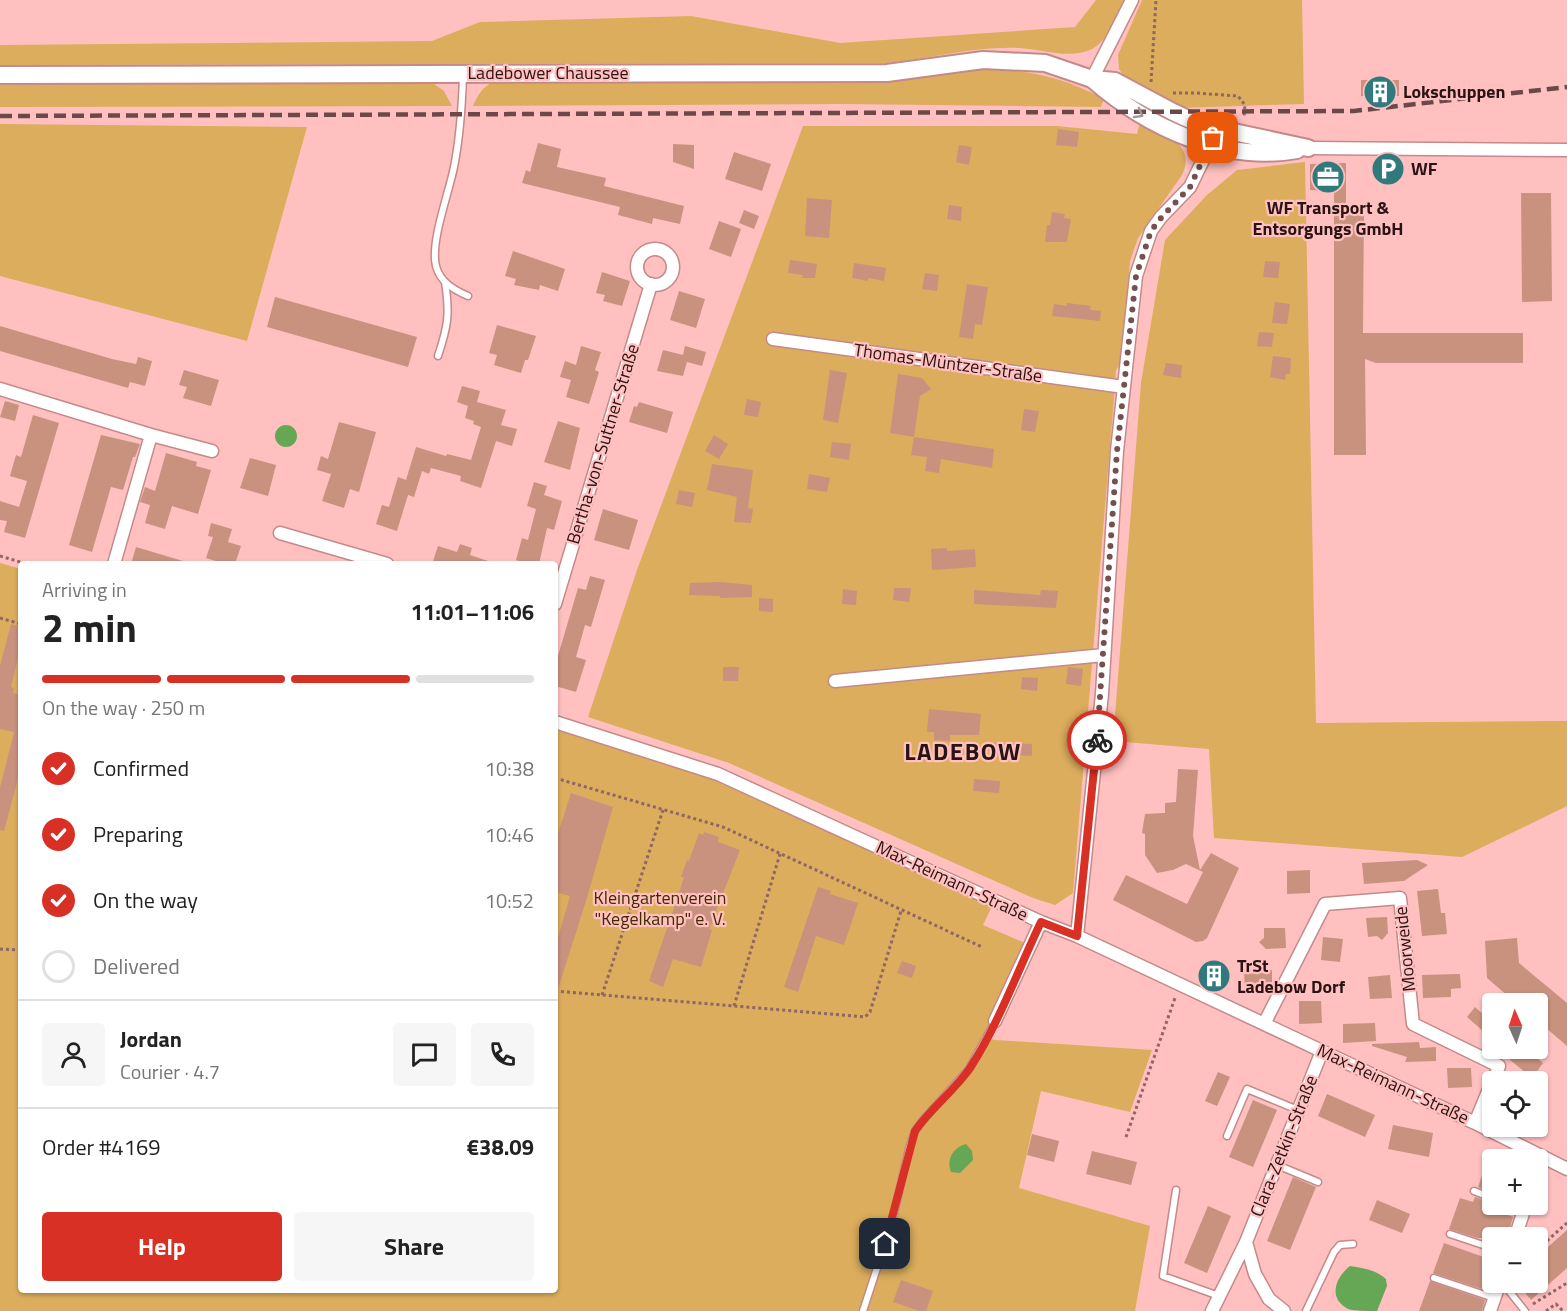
<!DOCTYPE html>
<html lang="en">
<head>
<meta charset="utf-8">
<style>
	body { margin:0; font-family:"Titillium Web",sans-serif; background:#f6f6f6; color:#222; height:100vh; display:flex; flex-direction:column; font-size:22px; white-space:nowrap }
	* { box-sizing:border-box; margin:0 }
	p { font-size:20px; color:#767676 }
	.icon { flex:none; width:33px; height:33px; fill:none; stroke:currentColor; stroke-width:2; stroke-linecap:round; stroke-linejoin:round }
	.map { position:relative; flex:1; overflow:hidden }
	.sheet { position:absolute; left:18px; top:561px; width:540px; height:732px; display:flex; flex-direction:column; background:#fff; border-radius:6px; box-shadow:0 2px 4px #0004 }
	.sheet>* { flex:none }
	.needle { width:39px; rotate:357deg }
	.tools { position:absolute; left:1482px; top:993px; display:grid; gap:12px }
	.tools a { display:grid; place-items:center; width:66px; height:66px; border-radius:6px; background:#fff; box-shadow:0 2px 4px #0004; font-size:30px }
	.pin { position:absolute; display:grid; place-items:center; width:51px; height:51px; color:#fff; margin:-26px; border-radius:12px; box-shadow:0 3px 9px #0006 }
	.courier { position:absolute; display:grid; place-items:center; width:60px; height:60px; margin:-30px; border:4px solid #d93025; border-radius:50%; background:#fff; color:#222; box-shadow:0 2px 8px #0007 }
	.overview em { font-style:normal; font-weight:700 }
	.overview div { display:flex; flex-direction:column-reverse }
	.overview { display:flex; align-items:center; justify-content:space-between; height:102px; padding:0 24px }
	h1 { font-size:39px; font-weight:700; line-height:45px }
	.bar { display:grid; grid-template-columns:repeat(4,1fr); gap:9px 6px; align-content:center; height:72px; padding:0 24px }
	.bar i { height:8px; border-radius:4px; background:#e0e0e0 }
	.bar .on { background:#d93025 }
	.bar p { grid-column:span 4 }
	.line { display:flex; align-items:center; gap:15px; padding:0 24px; border-top:2px solid #e0e0e0 }
	.line div { flex:1 }
	.round { display:grid; place-items:center; flex:none; width:63px; height:63px; border-radius:6px; background:#f6f6f6 }
	ol { padding:0 24px; list-style:none }
	li { display:flex; align-items:center; gap:18px; height:66px }
	li p { margin-inline-start:auto }
	li .icon { padding:6px; border-radius:50%; background:#d93025; color:#fff; stroke-width:4 }
	li:last-child { color:#767676 }
	li i { width:33px; height:33px; border:3px solid #e0e0e0; border-radius:50% }
	.action { display:flex; gap:12px; margin-top:auto; padding:12px 24px }
	.action a { flex:1; height:69px; border-radius:6px; background:#d93025; color:#fff; font-size:24px; font-weight:700; line-height:69px; text-align:center }
	.action a+a { background:#f6f6f6; color:#222 }
	.map>svg:first-child { display:block }
</style>
</head>
<body>
<div class="map">
<svg width="1567" height="1311" viewBox="0 0 1567 1311">
	<rect width="100%" height="100%" fill="#ffc0bf"/>
	<path fill="#dbad5d" d="M 1096,0 L 1124,0 C 1116,16 1108,41 1092,49 C 1070,60 1042,49 1019,48 C 975,46 930,59 886,63 L 0,65 L 0,45 L 432,41 L 480,22 L 691,16 L 840,43 L 1075,27 Z
		M 1142,0 L 1302,0 L 1304,104 L 1176,108 L 1129,84 L 1119,69 L 1118,55 Z
		M 983,69 C 1029,70 1063,77 1104,99 L 1101,107 L 842,104 L 473,106 C 478,94 482,88 494,81 L 887,81 Z
		M 430,81 L 444,91 L 452,106 L 0,107 L 0,83 Z
		M 1140,122 C 1163,133 1197,144 1182,175 L 1138,238 L 1130,261 L 1121,363 L 1116,370 L 1115,386 L 1073,893 L 1055,905 L 1033,898 L 729,763 L 588,717 L 637,570 L 803,126 L 1057,126 L 1137,134 Z
		M 0,124 L 307,127 L 247,341 L 0,276 Z
		M 1305,162 L 1316,723 L 1567,721 L 1567,806 L 1462,857 L 1214,838 L 1209,749 L 1113,741 L 1141,383 L 1165,240 L 1207,195 L 1237,170 Z
		M 0,563 L 21,569 L 21,1290 L 555,1290 L 555,729 L 737,787 L 993,904 L 983,925 L 1025,943 L 983,1037 L 995,1040 L 1152,1050 L 1130,1112 L 1041,1091 L 1019,1188 L 1150,1226 L 1135,1311 L 0,1311 Z"/>
	<path fill="#65a755" d="M275 436a11 11 0 1 1 22 0a11 11 0 1 1-22 0Z
		M 966,1144 L 972,1151 L 973,1160 L 960,1173 L 951,1172 C 946,1160 953,1147 966,1144 Z
		M 1350,1266 C 1363,1268 1376,1270 1386,1279 L 1387,1286 L 1377,1311 C 1368,1311 1355,1311 1348,1309 C 1327,1298 1336,1277 1350,1266 Z"/>
	<path fill="#c9927f" d="M 1361,80 L 1399,80 L 1399,96 L 1361,96 Z
		M 1058,129 L 1079,132 L 1077,147 L 1056,145 Z
		M 538,143 L 561,149 L 557,167 L 606,178 L 604,186 L 684,206 L 680,224 L 653,218 L 652,224 L 618,215 L 620,207 L 522,183 L 526,170 L 530,172 Z
		M 673,144 L 694,145 L 694,169 L 673,162 Z
		M 959,145 L 972,147 L 969,165 L 956,162 Z
		M 734,152 L 771,164 L 762,191 L 725,179 Z
		M 1346,163 L 1346,205 L 1364,205 L 1363,333 L 1523,333 L 1523,363 L 1376,363 L 1365,359 L 1366,455 L 1334,455 L 1334,191 L 1310,190 L 1310,164 Z
		M 1521,193 L 1551,193 L 1552,301 L 1522,302 Z
		M 807,198 L 832,200 L 829,238 L 805,236 Z
		M 949,205 L 962,207 L 961,221 L 947,219 Z
		M 744,210 L 759,216 L 754,229 L 739,223 Z
		M 1052,212 L 1065,214 L 1064,218 L 1071,219 L 1067,242 L 1045,242 L 1047,225 L 1050,225 Z
		M 719,221 L 741,229 L 731,257 L 709,249 Z
		M 513,251 L 565,269 L 558,291 L 540,285 L 539,290 L 514,285 L 516,279 L 505,276 Z
		M 790,260 L 817,264 L 815,278 L 802,278 L 803,275 L 788,273 Z
		M 1265,261 L 1280,262 L 1278,278 L 1263,277 Z
		M 854,263 L 886,268 L 884,281 L 868,278 L 868,281 L 852,278 Z
		M 602,272 L 630,281 L 622,306 L 603,301 L 605,295 L 596,293 Z
		M 925,273 L 939,275 L 937,291 L 922,289 Z
		M 967,284 L 988,287 L 982,325 L 975,324 L 973,339 L 959,337 Z
		M 679,291 L 705,299 L 696,328 L 670,320 Z
		M 275,297 L 417,337 L 408,367 L 267,327 Z
		M 1275,302 L 1290,304 L 1287,324 L 1272,323 Z
		M 1067,303 L 1091,306 L 1090,310 L 1101,311 L 1100,321 L 1052,316 L 1054,304 L 1067,306 Z
		M 497,325 L 536,336 L 528,360 L 525,360 L 521,373 L 494,365 L 497,355 L 489,353 Z
		M 0,326 L 112,359 L 136,364 L 138,357 L 152,361 L 145,386 L 130,382 L 128,388 L 0,351 Z
		M 1259,332 L 1274,333 L 1272,347 L 1257,346 Z
		M 581,346 L 601,352 L 595,370 L 599,372 L 589,404 L 566,397 L 571,380 L 560,377 L 565,361 L 576,365 Z
		M 685,346 L 706,352 L 702,366 L 687,362 L 683,376 L 657,371 L 663,350 L 683,355 Z
		M 1273,356 L 1291,358 L 1290,374 L 1286,374 L 1285,380 L 1270,377 Z
		M 1166,363 L 1182,365 L 1181,378 L 1163,375 Z
		M 184,370 L 219,380 L 211,406 L 183,398 L 187,387 L 179,385 Z
		M 830,370 L 847,373 L 838,423 L 823,420 Z
		M 898,374 L 922,378 L 931,389 L 920,396 L 914,437 L 994,449 L 992,468 L 941,459 L 939,473 L 925,471 L 927,457 L 911,455 L 914,437 L 890,433 Z
		M 462,386 L 480,391 L 477,402 L 506,410 L 501,425 L 517,429 L 512,446 L 496,441 L 481,488 L 460,481 L 461,476 L 431,468 L 429,474 L 422,471 L 414,497 L 408,495 L 397,531 L 376,524 L 382,505 L 389,507 L 398,477 L 406,480 L 416,447 L 446,456 L 447,454 L 471,460 L 481,427 L 473,424 L 474,421 L 465,418 L 468,406 L 457,402 Z
		M 747,399 L 761,402 L 758,417 L 744,415 Z
		M 5,401 L 19,405 L 15,421 L 0,417 Z
		M 639,402 L 673,412 L 667,433 L 629,422 L 634,406 L 637,407 Z
		M 1024,409 L 1039,411 L 1035,432 L 1021,430 Z
		M 33,415 L 59,423 L 25,538 L 4,532 L 7,521 L 0,520 L 0,501 L 19,507 L 27,481 L 10,476 L 16,455 L 21,457 Z
		M 558,421 L 580,428 L 570,470 L 544,462 Z
		M 339,422 L 376,432 L 359,492 L 350,489 L 344,508 L 322,501 L 331,474 L 317,470 L 321,456 L 328,459 Z
		M 101,435 L 140,444 L 135,457 L 133,457 L 123,490 L 111,487 L 92,552 L 69,545 Z
		M 714,435 L 728,444 L 719,459 L 705,451 Z
		M 832,442 L 851,444 L 849,460 L 830,457 Z
		M 166,453 L 197,462 L 196,466 L 211,470 L 198,514 L 172,506 L 165,529 L 145,523 L 150,505 L 140,502 L 145,487 L 155,491 Z
		M 250,458 L 276,465 L 268,496 L 240,488 Z
		M 712,464 L 753,470 L 748,508 L 753,509 L 751,523 L 734,522 L 737,497 L 707,490 Z
		M 809,474 L 830,478 L 827,492 L 807,489 Z
		M 534,482 L 547,486 L 544,495 L 562,501 L 554,530 L 547,528 L 539,564 L 522,564 L 522,562 L 516,560 L 522,538 L 528,540 L 536,509 L 527,506 Z
		M 679,490 L 695,493 L 692,507 L 676,504 Z
		M 603,509 L 638,520 L 629,550 L 594,540 Z
		M 211,523 L 232,529 L 228,542 L 241,546 L 235,564 L 218,564 L 219,562 L 206,558 L 213,537 L 208,536 Z
		M 460,544 L 472,548 L 470,555 L 488,561 L 487,564 L 432,564 L 438,546 L 457,552 Z
		M 136,547 L 183,561 L 182,564 L 131,564 Z
		M 947,548 L 947,551 L 975,549 L 976,567 L 932,570 L 931,549 Z
		M 590,576 L 605,580 L 591,627 L 585,625 L 576,657 L 586,660 L 576,692 L 555,686 L 555,666 L 578,588 L 586,590 Z
		M 720,582 L 752,585 L 752,597 L 720,598 L 720,596 L 689,595 L 690,583 Z
		M 894,588 L 911,588 L 909,602 L 893,600 Z
		M 843,589 L 857,591 L 856,605 L 842,604 Z
		M 974,590 L 1040,595 L 1041,590 L 1058,591 L 1056,608 L 974,604 Z
		M 759,598 L 773,599 L 773,612 L 759,611 Z
		M 11,624 L 21,627 L 21,646 L 11,687 L 14,688 L 13,693 L 21,695 L 21,768 L 4,831 L 0,830 L 0,788 L 14,732 L 0,729 L 0,666 Z
		M 723,667 L 739,667 L 738,681 L 723,681 Z
		M 1068,667 L 1083,669 L 1081,686 L 1066,684 Z
		M 1022,677 L 1038,678 L 1037,691 L 1021,689 Z
		M 929,709 L 981,714 L 979,735 L 950,735 L 950,741 L 934,740 L 934,732 L 927,732 Z
		M 992,743 L 1032,744 L 1032,756 L 991,754 Z
		M 1178,769 L 1198,770 L 1193,836 L 1200,870 L 1211,853 L 1239,868 L 1207,938 L 1203,941 L 1196,942 L 1113,900 L 1126,875 L 1187,904 L 1203,872 L 1186,864 L 1173,870 L 1157,873 L 1145,855 L 1145,834 L 1142,833 L 1145,814 L 1165,813 L 1165,803 L 1176,802 Z
		M 974,779 L 1000,781 L 999,793 L 973,791 Z
		M 571,793 L 613,807 L 586,901 L 558,989 L 555,988 L 555,948 L 570,896 L 555,892 L 555,843 Z
		M 704,832 L 719,837 L 718,842 L 740,850 L 709,929 L 712,930 L 701,967 L 673,959 L 663,987 L 649,981 L 677,899 L 684,877 L 681,877 L 687,860 L 689,861 L 699,833 L 703,835 Z
		M 1417,860 L 1428,865 L 1404,881 L 1364,884 L 1362,863 Z
		M 1310,870 L 1310,893 L 1287,894 L 1287,871 Z
		M 818,887 L 831,891 L 830,894 L 858,903 L 844,945 L 816,936 L 798,992 L 784,987 Z
		M 1438,889 L 1441,913 L 1445,913 L 1447,934 L 1422,936 L 1417,891 Z
		M 1387,917 L 1388,933 L 1382,940 L 1377,936 L 1368,937 L 1366,918 Z
		M 1264,928 L 1285,928 L 1286,948 L 1266,949 L 1259,942 L 1264,938 Z
		M 1323,937 L 1343,939 L 1340,962 L 1321,960 Z
		M 1517,938 L 1519,963 L 1567,1003 L 1567,1046 L 1538,1021 L 1538,1004 L 1517,1004 L 1487,978 L 1485,941 Z
		M 902,961 L 916,966 L 912,978 L 897,973 Z
		M 1272,970 L 1272,989 L 1245,989 L 1244,971 Z
		M 1460,974 L 1461,988 L 1451,989 L 1451,997 L 1423,998 L 1422,975 Z
		M 1390,975 L 1392,998 L 1370,999 L 1368,977 Z
		M 1299,1001 L 1321,1001 L 1322,1023 L 1299,1024 Z
		M 1475,1007 L 1492,1022 L 1492,1039 L 1467,1017 Z
		M 1375,1023 L 1376,1041 L 1343,1043 L 1343,1024 Z
		M 1419,1042 L 1420,1048 L 1436,1047 L 1436,1061 L 1405,1062 L 1407,1057 L 1372,1046 L 1372,1044 Z
		M 1517,1048 L 1525,1048 L 1543,1063 L 1532,1078 L 1509,1059 Z
		M 1447,1068 L 1471,1068 L 1472,1087 L 1448,1088 Z
		M 1218,1072 L 1230,1077 L 1217,1106 L 1205,1101 Z
		M 1327,1094 L 1375,1115 L 1365,1137 L 1318,1116 Z
		M 1253,1100 L 1277,1110 L 1253,1167 L 1229,1157 Z
		M 1393,1125 L 1433,1133 L 1429,1157 L 1388,1149 Z
		M 1032,1134 L 1059,1141 L 1054,1162 L 1027,1155 Z
		M 1092,1151 L 1137,1162 L 1131,1185 L 1086,1174 Z
		M 1490,1152 L 1492,1152 L 1492,1193 L 1478,1187 Z
		M 1293,1177 L 1316,1187 L 1290,1250 L 1267,1241 Z
		M 1475,1197 L 1492,1203 L 1492,1209 L 1513,1217 L 1507,1238 L 1477,1238 L 1449,1229 L 1460,1198 L 1473,1202 Z
		M 1377,1200 L 1410,1214 L 1402,1233 L 1369,1220 Z
		M 1208,1206 L 1231,1216 L 1207,1273 L 1184,1263 Z
		M 1567,1230 L 1567,1268 L 1531,1300 L 1516,1282 L 1538,1282 L 1538,1256 Z
		M 1444,1243 L 1492,1260 L 1492,1279 L 1488,1291 L 1433,1273 Z
		M 901,1280 L 933,1291 L 926,1311 L 919,1311 L 893,1302 Z
		M 1430,1281 L 1485,1300 L 1482,1311 L 1419,1311 Z"/>
	<g fill="none" stroke-linecap="round" stroke-linejoin="round">
		<defs>
			<path id="service" d="M 463,76 C 462,106 460,137 454,167 C 449,193 430,242 436,266 C 440,282 454,290 468,296
				M 438,356 C 448,326 450,314 445,282
				M 1227,1136 L 1247,1089 L 1298,1110
				M 1277,1165 L 1318,1182
				M 1176,1190 L 1163,1276 L 1219,1296
				M 1474,1191 L 1492,1198
				M 1450,1234 L 1492,1248
				M 1434,1278 L 1494,1298
				M 1502,1282 L 1525,1311
				M 863,1311 L 892,1222 L 910,1145 L 915,1131 L 923,1120 L 969,1069 L 995,1022
				M 1306,1311 L 1334,1252 L 1340,1245 L 1353,1244"/>
			<path id="minor" d="M 1092,79 L 1132,0
				M 1308,148 L 1567,150
				M637 267a18 18 0 1 1 36 0a18 18 0 1 1-36 0Z
				M 773,339 L 1124,387
				M 0,389 L 151,435 L 212,451
				M 280,533 L 387,564
				M 114,564 L 151,435
				M 555,604 L 651,284
				M 835,681 L 1104,655
				M 555,722 L 718,774 L 1041,922 L 1077,936 L 1475,1123 L 1567,1169
				M 1077,936 L 1102,694 L 1117,451 L 1136,276 L 1151,231 L 1161,217 L 1190,187 L 1207,152 L 1215,129
				M 995,1021 L 1041,922
				M 1264,1024 L 1325,904 L 1400,898 L 1413,1024 L 1499,1066 L 1493,1082
				M 1475,1123 L 1492,1082
				M 1538,1173 L 1543,1157
				M 1515,1238 L 1526,1204
				M 1246,1242 L 1255,1274 L 1269,1299 L 1284,1311
				M 1212,1311 L 1246,1242 L 1322,1051
				M 1490,1311 L 1500,1282"/>
			<path id="tertiary" d="M 0,75 L 887,73 L 983,60 L 1045,63 L 1092,79 L 1115,81 L 1173,112 L 1201,125 L 1308,148
				M 1092,79 C 1147,127 1223,163 1297,150"/>
		</defs>
		<use href="#service" stroke="#c48a89" stroke-width="9"/>
		<use href="#minor" stroke="#c48a89" stroke-width="15"/>
		<use href="#tertiary" stroke="#c48a89" stroke-width="20"/>
		<path stroke="#8f6565" stroke-width="3" stroke-dasharray="3 3" stroke-linecap="butt" d="M 1151,82 L 1156,0
			M 1173,93 L 1196,93 L 1238,96 L 1245,105 L 1244,118
			M 0,556 L 27,564
			M 0,618 L 21,624
			M 555,778 L 723,827 L 982,947
			M 0,949 L 21,950
			M 555,991 L 865,1017 L 870,1012 L 901,911
			M 602,995 L 663,810
			M 734,1006 L 780,854
			M 1126,1137 L 1175,998
			M 1538,1249 L 1567,1223
			M 1533,1304 L 1567,1283
			M 1546,1311 L 1556,1304 L 1563,1311"/>
		<use href="#service" stroke="#fff" stroke-width="6"/>
		<use href="#minor" stroke="#fff" stroke-width="12"/>
		<use href="#tertiary" stroke="#fff" stroke-width="16"/>
		<path stroke="#6b4948" stroke-width="4.5" stroke-dasharray="12 6" stroke-linecap="butt" d="M 0,116 L 1354,111 L 1567,87"/>
	</g>
	<defs><path id="oneway-chevron" d="M-2-3.5L2.5 0L-2 3.5" fill="none" stroke-width="1.6" stroke-linecap="round" stroke-linejoin="round" transform="scale(1.5)"/></defs>
	<use stroke="#9f9595" href="#oneway-chevron" transform="translate(1139 114) rotate(29)"/>
	<g fill="none" stroke-linecap="round" stroke-linejoin="round">
		<path stroke="#74504f" stroke-width="6" stroke-dasharray="0 10.8" d="M 1097,740 L 1117,451 L 1136,276 L 1151,231 L 1161,218 L 1190,187 L 1213,138"/>
		<path stroke="#d93025" stroke-width="8" d="M 885,1244 L 915,1131 C 931,1108 954,1091 970,1068 C 999,1023 1018,970 1041,922 L 1077,936 L 1097,740"/>
	</g>
	<defs>
		<symbol id="building-disc" viewBox="-11 -11 22 22"><circle r="9.5" fill="#307a7d" stroke="#ffc0bf"/><path d="M-4-6H4V6H1V3H-1V6H-4ZM-2.5-4.3h1.7v1.8h-1.7ZM.8-4.3h1.7v1.8H.8ZM-2.5-1h1.7V.8h-1.7ZM.8-1h1.7V.8H.8Z" fill="#fff"/></symbol>
		<symbol id="parking-disc" viewBox="-11 -11 22 22"><circle r="9.5" fill="#307a7d" stroke="#ffc0bf"/><path d="M-3.5-5.5H1a3.5 3.5 0 0 1 0 7H-1V5.5H-3.5ZM-1-3.4V-.6H.8a1.4 1.4 0 0 0 0-2.8Z" fill="#fff"/></symbol>
		<symbol id="office-disc" viewBox="-11 -11 22 22"><circle r="9.5" fill="#307a7d" stroke="#ffc0bf"/><path d="M-6-3h4V-5.5h4V-3h4V5H-6ZM-1-4.5V-3h2v-1.5ZM-6 0V1H6V0Z" fill="#fff"/></symbol>
	</defs>
	<g fill-rule="evenodd">
		<use href="#building-disc" x="1361" y="73" width="38" height="38"/>
		<use href="#parking-disc" x="1369" y="150" width="38" height="38"/>
		<use href="#office-disc" x="1309" y="158" width="38" height="38"/>
		<use href="#building-disc" x="1195" y="957" width="38" height="38"/>
	</g>
	<g text-anchor="middle" stroke-width="4.5" stroke-linejoin="round" paint-order="stroke">
		<g font-size="18" fill="#291313" stroke="#ffc0bf">
			<text x="548" y="79">Ladebower Chaussee</text>
			<text transform="translate(948 363) rotate(8)" y="6">Thomas-Müntzer-Straße</text>
			<text transform="translate(603 444) rotate(-73)" y="6">Bertha-von-Suttner-Straße</text>
			<text transform="translate(952 881) rotate(25)" y="6">Max-Reimann-Straße</text>
			<text transform="translate(1405 949) rotate(-96)" y="6">Moorweide</text>
			<text transform="translate(1393 1084) rotate(25)" y="6">Max-Reimann-Straße</text>
			<text transform="translate(1284 1146) rotate(-68)" y="6">Clara-Zetkin-Straße</text>
		</g>
		<g font-size="18" font-weight="bold" fill="#291313" stroke="#ffc0bf" text-anchor="start">
			<text x="1403" y="98">Lokschuppen</text>
			<text x="1411" y="175">WF</text>
			<text x="1328" y="214" text-anchor="middle">WF Transport &amp;<tspan x="1328" dy="21">Entsorgungs GmbH</tspan></text>
			<text x="1237" y="972">TrSt<tspan x="1237" dy="21">Ladebow Dorf</tspan></text>
		</g>
		<g font-size="18" fill="#402b00" stroke="#ffc0bf">
			<text x="660" y="904">Kleingartenverein<tspan x="660" dy="21">"Kegelkamp" e. V.</tspan></text>
		</g>
		<g font-size="24" font-weight="bold" letter-spacing="1.5" fill="#291313" stroke="#ffc0bf">
			<text x="963" y="760">LADEBOW</text>
		</g>
	</g>
</svg>
<div class="tools">
<a><svg class="needle" viewBox="-14 -14 28 28"><path d="M0-13l5 13h-10z" fill="#e53935"/><path d="M0 13l5-13h-10z" fill="#767676"/></svg></a>
<a><svg class="icon" aria-label="locate" viewBox="0 0 24 24"><circle cx="12" cy="12" r="6"/><path d="M12 2v4M12 18v4M2 12h4M18 12h4"/></svg></a>
<a>+</a>
<a>−</a>
</div>
<div class="pin" style="left:1213px;top:138px;background:#ea580c"><svg class="icon" aria-label="bag" viewBox="0 0 24 24"><path d="M5 8h14l-1 12H6zM9 8a3 3 0 0 1 6 0"/></svg></div>
<div class="pin" style="left:885px;top:1244px;background:#1f2937"><svg class="icon" aria-label="home" viewBox="0 0 24 24"><path d="M3 11l9-7 9 7M6 9v11h12V9"/></svg></div>
<div class="courier" style="left:1097px;top:740px"><svg class="icon" aria-label="bike" viewBox="0 0 24 24"><circle cx="6" cy="16" r="4"/><circle cx="18" cy="16" r="4"/><path d="M6 16l4-8h5l3 8M10 8l3 8H6M13 5h3"/></svg></div>
<section class="sheet">
<div class="overview"><div><h1>2 min</h1><p>Arriving in</p></div><em>11:01–11:06</em></div>
<div class="bar"><i class="on"></i><i class="on"></i><i class="on"></i><i></i><p>On the way · 250 m</p></div>
<ol>
<li><svg class="icon" aria-label="check" viewBox="0 0 24 24"><path d="M5 12l5 5 9-10"/></svg>Confirmed<p>10:38</p></li>
<li><svg class="icon" aria-label="check" viewBox="0 0 24 24"><path d="M5 12l5 5 9-10"/></svg>Preparing<p>10:46</p></li>
<li><svg class="icon" aria-label="check" viewBox="0 0 24 24"><path d="M5 12l5 5 9-10"/></svg>On the way<p>10:52</p></li>
<li><i></i>Delivered</li>
</ol>
<div class="line" style="height:108px"><a class="round"><svg class="icon" aria-label="person" viewBox="0 0 24 24"><circle cx="12" cy="8" r="4"/><path d="M4 21q1-7 8-7t8 7"/></svg></a><div><b>Jordan</b><p>Courier · 4.7</p></div><a class="round"><svg class="icon" aria-label="chat" viewBox="0 0 24 24"><path d="M4 5h16v11H9l-5 4z"/></svg></a><a class="round"><svg class="icon" aria-label="phone" viewBox="0 0 24 24"><path d="M5 4h4l2 5-3 2q2 4 5 5l2-3 5 2v4C11 20 4 13 5 4z"/></svg></a></div>
<div class="line" style="height:78px"><div>Order #4169</div><b>€38.09</b></div>
<div class="action"><a>Help</a><a>Share</a></div>
</section>
</div>
</body>
</html>
